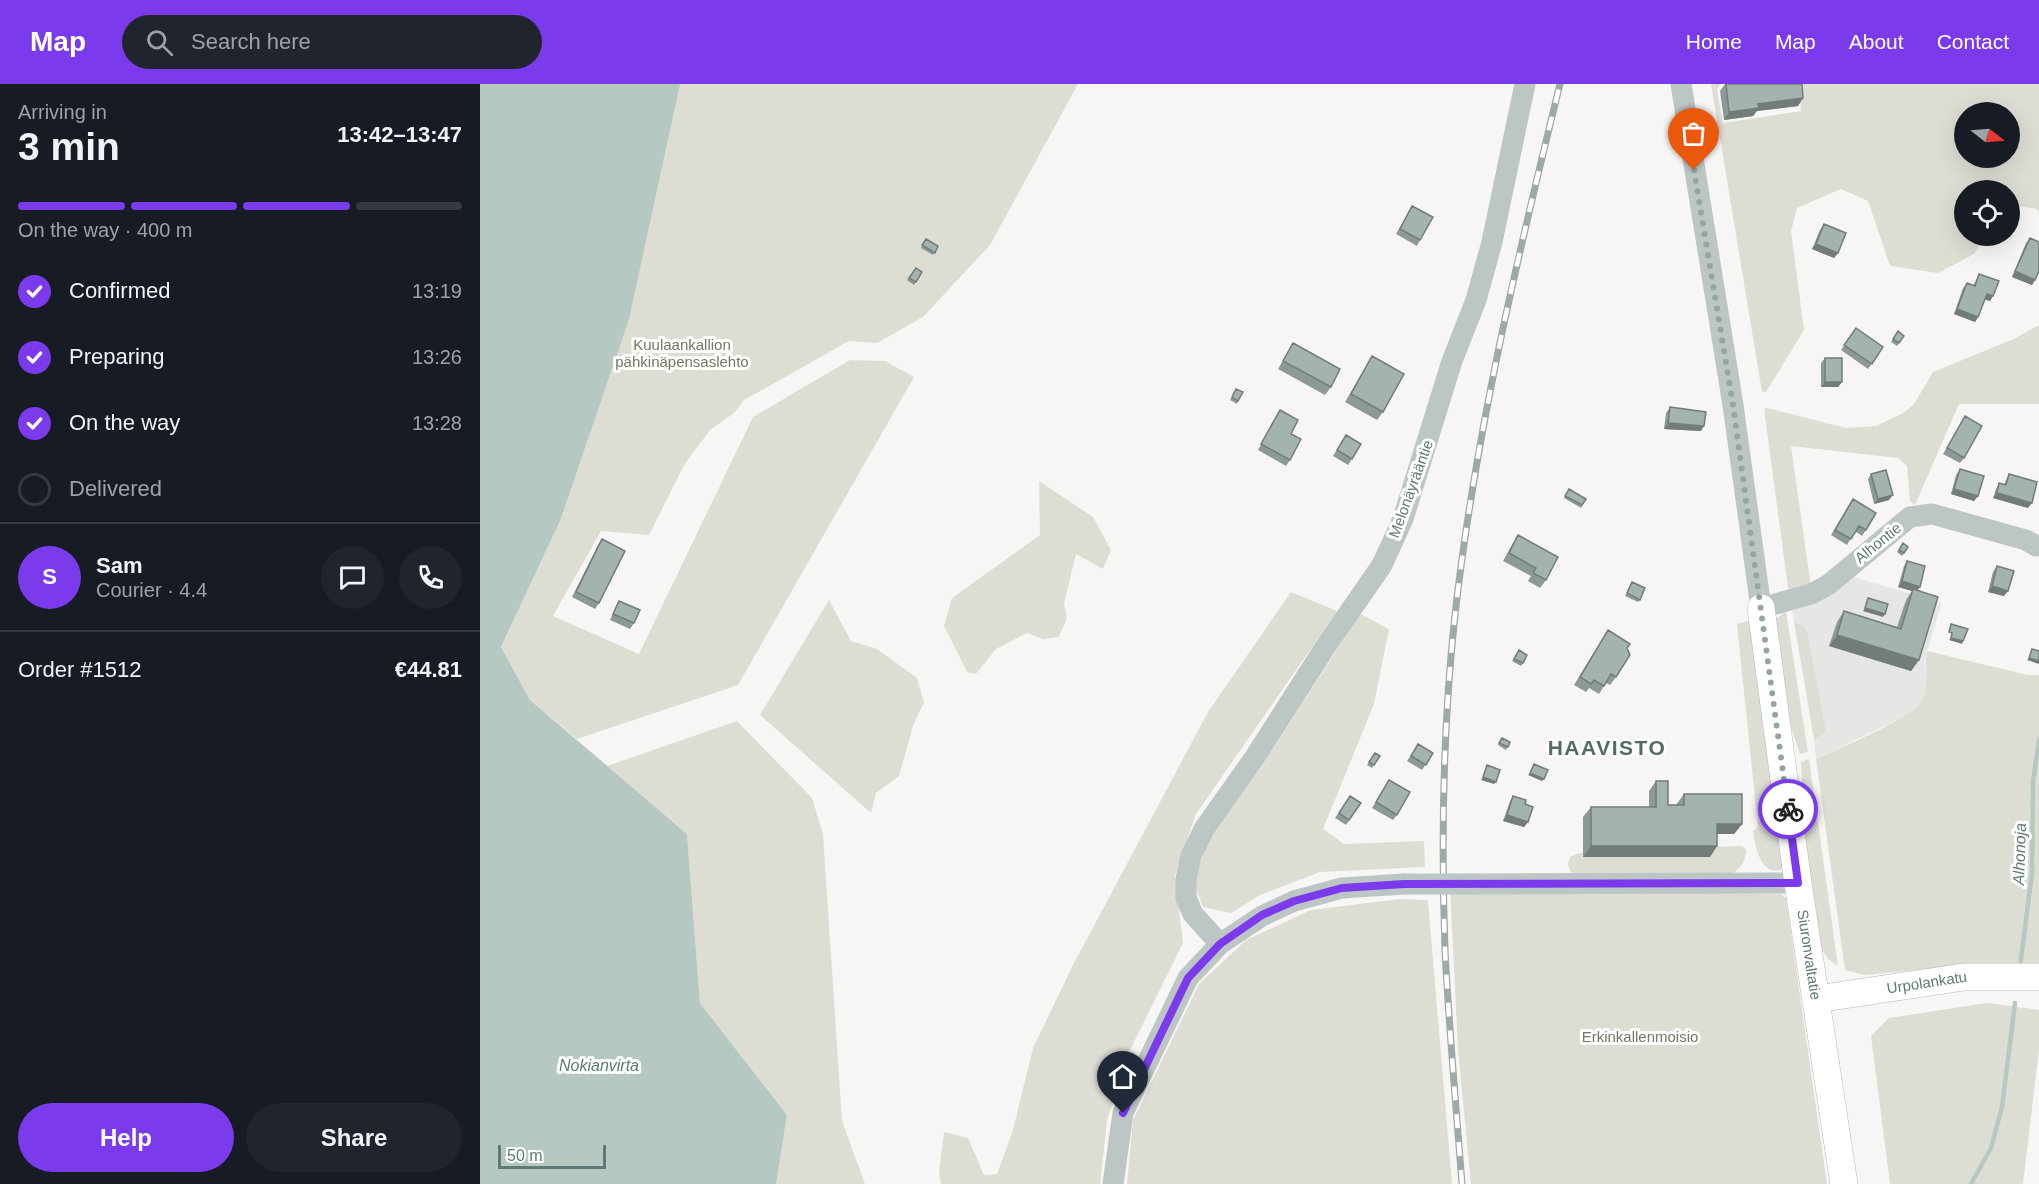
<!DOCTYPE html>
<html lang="en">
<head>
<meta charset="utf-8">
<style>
	body { margin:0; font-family:Helvetica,sans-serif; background:#20242c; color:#f1f3f6; height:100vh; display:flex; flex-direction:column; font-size:22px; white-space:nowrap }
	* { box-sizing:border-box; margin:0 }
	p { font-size:20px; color:#9ea1a6 }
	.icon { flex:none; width:33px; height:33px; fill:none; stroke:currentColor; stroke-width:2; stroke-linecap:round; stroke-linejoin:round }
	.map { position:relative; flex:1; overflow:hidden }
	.sheet { display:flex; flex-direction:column; background:#171b24; width:480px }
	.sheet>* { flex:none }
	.needle { width:39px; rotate:107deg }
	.fabs { position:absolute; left:1474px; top:18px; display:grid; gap:12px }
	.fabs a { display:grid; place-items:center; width:66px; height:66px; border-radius:50%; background:#171b24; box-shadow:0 6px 24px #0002; font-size:30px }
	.scale { position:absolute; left:18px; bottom:15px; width:108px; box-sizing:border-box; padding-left:6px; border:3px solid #5e7a76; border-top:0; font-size:16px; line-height:21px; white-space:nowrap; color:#5e7a76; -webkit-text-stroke:4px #fff; paint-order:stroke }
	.pin { position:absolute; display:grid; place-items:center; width:51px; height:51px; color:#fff; margin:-62px -26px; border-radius:50% 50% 50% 0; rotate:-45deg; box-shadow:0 0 6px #0007 }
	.pin .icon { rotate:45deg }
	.courier { position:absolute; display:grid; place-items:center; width:60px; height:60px; margin:-30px; border:4px solid #7c3aed; border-radius:50%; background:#fff; color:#222; box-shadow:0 2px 8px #0007 }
	.headline em { font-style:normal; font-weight:800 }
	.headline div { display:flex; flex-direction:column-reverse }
	.headline { display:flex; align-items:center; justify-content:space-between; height:102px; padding:0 18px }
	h1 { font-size:39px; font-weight:800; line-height:45px }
	.bar { display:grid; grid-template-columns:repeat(4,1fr); gap:9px 6px; align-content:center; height:72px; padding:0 18px }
	.bar i { height:8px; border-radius:4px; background:#363941 }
	.bar .on { background:#7c3aed }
	.bar p { grid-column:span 4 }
	.line { display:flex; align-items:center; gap:15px; padding:0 18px; border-top:2px solid #363941 }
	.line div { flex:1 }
	.round { display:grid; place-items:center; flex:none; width:63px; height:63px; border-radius:32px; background:#20242c }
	ol { padding:0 18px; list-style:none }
	li { display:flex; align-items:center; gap:18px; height:66px }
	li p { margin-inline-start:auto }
	li .icon { padding:6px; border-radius:50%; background:#7c3aed; color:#fff; stroke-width:4 }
	li:last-child { color:#9ea1a6 }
	li i { width:33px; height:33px; border:3px solid #363941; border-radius:50% }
	.button { display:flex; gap:12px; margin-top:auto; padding:12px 18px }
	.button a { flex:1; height:69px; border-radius:36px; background:#7c3aed; color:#fff; font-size:24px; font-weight:800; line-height:69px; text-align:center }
	.button a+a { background:#20242c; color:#f1f3f6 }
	header { display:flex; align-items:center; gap:36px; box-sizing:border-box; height:84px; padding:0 30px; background:#7c3aed; color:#fff }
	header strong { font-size:28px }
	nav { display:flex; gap:33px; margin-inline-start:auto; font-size:21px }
	.search { width:420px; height:54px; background:#20242c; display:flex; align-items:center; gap:15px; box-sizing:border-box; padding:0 21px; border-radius:33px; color:#9ea1a6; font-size:22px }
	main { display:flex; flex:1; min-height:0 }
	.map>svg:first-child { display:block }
</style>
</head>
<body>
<header>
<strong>Map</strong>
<div class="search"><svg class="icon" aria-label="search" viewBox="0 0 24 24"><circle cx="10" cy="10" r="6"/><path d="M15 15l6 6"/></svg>Search here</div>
<nav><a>Home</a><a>Map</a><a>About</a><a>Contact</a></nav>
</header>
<main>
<section class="sheet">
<div class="headline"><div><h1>3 min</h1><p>Arriving in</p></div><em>13:42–13:47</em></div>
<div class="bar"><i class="on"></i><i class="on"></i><i class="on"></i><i></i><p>On the way · 400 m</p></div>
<ol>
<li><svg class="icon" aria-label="check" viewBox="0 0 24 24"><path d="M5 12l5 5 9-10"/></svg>Confirmed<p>13:19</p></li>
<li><svg class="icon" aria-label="check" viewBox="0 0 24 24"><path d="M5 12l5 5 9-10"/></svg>Preparing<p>13:26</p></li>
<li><svg class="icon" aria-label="check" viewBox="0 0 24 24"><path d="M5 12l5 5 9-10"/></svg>On the way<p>13:28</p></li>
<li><i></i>Delivered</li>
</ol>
<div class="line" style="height:108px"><b class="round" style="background:#7c3aed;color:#fff">S</b><div><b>Sam</b><p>Courier · 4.4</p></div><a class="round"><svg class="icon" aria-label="chat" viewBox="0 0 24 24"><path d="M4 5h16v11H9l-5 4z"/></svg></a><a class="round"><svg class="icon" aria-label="phone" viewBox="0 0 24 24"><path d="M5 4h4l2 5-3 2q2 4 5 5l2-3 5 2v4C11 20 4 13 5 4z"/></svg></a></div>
<div class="line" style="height:78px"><div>Order #1512</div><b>€44.81</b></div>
<div class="button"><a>Help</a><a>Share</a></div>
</section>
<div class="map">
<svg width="1559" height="1100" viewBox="0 0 1559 1100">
	<rect width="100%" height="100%" fill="#f8f6f5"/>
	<path fill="#e6e7e5" d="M 1367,491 L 1462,519 L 1447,567 L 1445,579 L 1448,597 L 1441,620 L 1423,633 L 1336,675 L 1334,656 L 1346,648 L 1325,542 L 1314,538 L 1311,521 Z"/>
	<path fill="#ddddd4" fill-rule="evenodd" d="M 193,0 L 598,0 L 510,161 L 443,233 L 397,259 L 369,257 L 264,316 L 254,329 L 230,346 L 204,381 L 169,451 L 121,447 L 73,532 L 159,570 L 273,333 L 370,276 L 405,277 L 434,293 L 258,601 L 97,655 L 50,616 L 21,563 L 80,437 Z
		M 1231,0 L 1240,0 L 1237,6 L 1243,39 L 1321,27 L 1319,0 L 1559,0 L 1559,130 L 1557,125 L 1530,120 L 1530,106 L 1485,106 L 1485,152 L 1505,152 L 1494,170 L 1458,189 L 1410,182 L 1388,117 L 1361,105 L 1317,124 L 1311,147 L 1324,246 L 1286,308 L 1282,308 ZM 1485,28 L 1530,28 L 1530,74 L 1485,74 Z
		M 1559,241 L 1559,320 L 1479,320 L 1435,421 L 1430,417 L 1427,382 L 1418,374 L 1311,362 L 1331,503 L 1309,511 L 1284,325 L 1287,324 L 1366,344 L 1396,342 L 1423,329 L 1434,320 L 1453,288 L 1536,254 Z
		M 559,397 L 613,433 L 631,466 L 623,485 L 596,470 L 584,519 L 587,534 L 579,553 L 563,555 L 547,549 L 516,565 L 496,590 L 487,588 L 464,542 L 472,514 L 560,451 Z
		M 811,508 L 857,527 L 716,730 L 695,791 L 703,859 L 645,976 L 627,1037 L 620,1100 L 461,1100 L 459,1089 L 464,1048 L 488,1054 L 504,1091 L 517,1090 L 533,1046 L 553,964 L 593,881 L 728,628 Z
		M 349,516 L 371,557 L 397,565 L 437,594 L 444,618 L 433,642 L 419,692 L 396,709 L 391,729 L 280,631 Z
		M 1306,527 L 1328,668 L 1320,670 L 1306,629 L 1296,535 Z
		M 880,530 L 909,545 L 894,620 L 843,745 L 864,760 L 944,757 L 945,783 L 840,788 L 780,811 L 751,829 L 723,823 L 713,797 L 732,749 L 782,682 Z
		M 1275,535 L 1303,785 C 1281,794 1275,762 1273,747 L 1278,743 L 1257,540 Z
		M 1314,538 L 1325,542 L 1328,552 L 1346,648 L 1334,656 Z
		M 1447,567 L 1548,591 L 1559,591 L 1559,885 L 1489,881 L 1385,891 L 1365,886 L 1336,675 C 1356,666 1434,633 1442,617 C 1450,599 1444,586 1447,567 Z
		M 257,637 L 332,714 L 343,750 L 362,1037 L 385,1100 L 296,1100 L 307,1031 L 220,919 L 207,750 L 127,682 Z
		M 1329,675 L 1358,882 L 1348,875 L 1341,864 L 1324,747 L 1321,678 Z
		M 1262,762 L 1266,766 C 1266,776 1262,783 1253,789 L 1096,790 L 1090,787 L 1088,780 L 1090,773 L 1096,770 L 1103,769 L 1104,773 L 1229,773 L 1230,763 Z
		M 970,805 L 1301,810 L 1306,814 L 1347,1100 L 991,1100 L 978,966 Z
		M 920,815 L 948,816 L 972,1100 L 647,1100 L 653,1036 L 719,900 L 766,856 L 831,826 Z
		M 1507,919 L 1559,926 L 1559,965 L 1543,1100 L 1410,1100 L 1391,952 L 1409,934 Z"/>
	<path fill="#b6c8c2" d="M 0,0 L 200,0 L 149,235 L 80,437 L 21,563 L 50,616 L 207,750 L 220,919 L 307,1031 L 296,1100 L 0,1100 Z"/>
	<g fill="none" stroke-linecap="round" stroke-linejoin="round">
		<path stroke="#b6c8c2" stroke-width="4.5" d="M 1540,883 L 1552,789 L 1553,698 L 1559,656
			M 1491,1100 L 1511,1064 L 1522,1023 L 1535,919"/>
		<defs>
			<g id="major">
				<path id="s1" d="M 1281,524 L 1318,799 L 1364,1100"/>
				<path id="s2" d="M 1337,915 L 1484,893 L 1559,893"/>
			</g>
		</defs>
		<use href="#major" stroke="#b0bab9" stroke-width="28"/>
		<path stroke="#bcc6c4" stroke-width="21" d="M 1201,0 L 1253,321 L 1281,524 L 1331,510 L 1348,501 L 1430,433 L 1452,430 L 1546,456 L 1556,462
			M 995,800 L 1318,799
			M 740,860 L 713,830 L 706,814 L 706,795 L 711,772 L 724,745 L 775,673 L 846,562 L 902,481 L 923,435 L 972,277 L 996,216 L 1012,158 L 1045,0
			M 633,1100 L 643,1029 L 708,894 L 740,860 L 782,832 L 814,817 L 862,804 L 924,800"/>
		<use href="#major" stroke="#fff" stroke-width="27"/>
		<defs>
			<path id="rail" d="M 982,1100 C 976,1022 969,944 965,866 C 961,755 963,641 975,531 C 995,352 1037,175 1080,0"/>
		</defs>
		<use href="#rail" stroke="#9caba8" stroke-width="7"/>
		<use href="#rail" stroke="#fff" stroke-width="4.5" stroke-dasharray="14" stroke-linecap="butt"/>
		<path stroke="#bcc6c4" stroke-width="21" d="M 924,800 L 995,800"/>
	</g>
	<path fill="#8c9a97" d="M 1245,0 L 1275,0 L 1323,14 L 1318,22 L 1277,27 L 1273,32 L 1244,36 L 1240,7 Z
		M 932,122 L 940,156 L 937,162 L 916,150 Z
		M 1344,140 L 1358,169 L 1354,174 L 1332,165 L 1340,146 Z
		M 1550,154 L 1555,196 L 1552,201 L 1532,193 L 1546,159 Z
		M 446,155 L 458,162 L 453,171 L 441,164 Z
		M 436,184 L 442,188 L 434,201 L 427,196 Z
		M 1499,190 L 1513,212 L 1510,217 L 1505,215 L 1498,233 L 1495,238 L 1474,230 L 1483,204 L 1487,199 L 1493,202 Z
		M 1376,244 L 1403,263 L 1388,285 L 1361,266 Z
		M 1418,247 L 1424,252 L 1417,262 L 1411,258 Z
		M 813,259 L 851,303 L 845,311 L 798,285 Z
		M 892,272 L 903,328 L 897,336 L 865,318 Z
		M 1345,274 L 1362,298 L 1358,303 L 1341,303 L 1341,279 Z
		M 756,305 L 758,317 L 757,320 L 750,316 Z
		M 1190,323 L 1221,347 L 1184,345 L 1186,329 Z
		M 800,326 L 810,376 L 806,382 L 778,366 Z
		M 1485,332 L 1484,374 L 1480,379 L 1463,370 Z
		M 866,351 L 872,375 L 868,381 L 853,372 Z
		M 1480,385 L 1498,412 L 1494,417 L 1471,410 L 1476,391 Z
		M 1391,390 L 1409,416 L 1394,420 L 1388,395 Z
		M 1529,390 L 1548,424 L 1513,414 L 1516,405 L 1519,399 L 1524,401 L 1526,396 Z
		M 1089,405 L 1106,415 L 1101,424 L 1084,414 Z
		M 1369,421 L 1386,446 L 1382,452 L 1375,447 L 1367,461 L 1351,451 Z
		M 1038,451 L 1066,496 L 1060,504 L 1048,497 L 1051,492 L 1023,477 L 1033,459 Z
		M 122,455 L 119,519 L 115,525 L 92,513 L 118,461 Z
		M 1423,459 L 1428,463 L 1422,472 L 1417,468 Z
		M 1427,477 L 1437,506 L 1439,576 L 1431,587 L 1349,562 L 1357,538 L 1364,527 L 1417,543 L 1426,516 L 1432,507 L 1418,503 L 1424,482 Z
		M 1517,482 L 1524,512 L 1508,508 L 1513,488 Z
		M 1152,498 L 1160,516 L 1158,518 L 1145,512 Z
		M 139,517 L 154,539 L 150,545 L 130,536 L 136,522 Z
		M 1128,546 L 1136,593 L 1130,601 L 1126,599 L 1119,610 L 1109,604 L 1106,608 L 1094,601 Z
		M 1039,566 L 1043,579 L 1041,582 L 1032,577 Z
		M 1022,654 L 1030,658 L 1026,666 L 1018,661 Z
		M 938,660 L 953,669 L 942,686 L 927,677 Z
		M 895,669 L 900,672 L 892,684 L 887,681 Z
		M 909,696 L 917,731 L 913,736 L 892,724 Z
		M 1176,697 L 1188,721 L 1196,721 L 1204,710 L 1262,740 L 1254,750 L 1237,750 L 1237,762 L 1230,773 L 1103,773 L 1103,733 L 1111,723 L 1169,723 L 1169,707 Z
		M 870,712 L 881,719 L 866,741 L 855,734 Z
		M 1033,712 L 1048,738 L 1044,743 L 1023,737 L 1030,717 Z"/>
	<path fill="#727d7b" d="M 1323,14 L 1318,22 L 1277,27 L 1273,32 L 1244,36 L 1249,28 L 1278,20 Z
		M 1336,160 L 1358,169 L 1354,174 L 1332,165 Z
		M 1535,187 L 1555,196 L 1552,201 L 1532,193 Z
		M 1507,210 L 1513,212 L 1510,217 L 1503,215 Z
		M 1477,225 L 1498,233 L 1495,238 L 1474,230 Z
		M 1345,298 L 1362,298 L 1358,303 L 1341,303 Z
		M 1188,339 L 1224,342 L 1221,347 L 1184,345 Z
		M 1474,405 L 1498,412 L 1494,417 L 1471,410 Z
		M 1517,409 L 1552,419 L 1548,424 L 1513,414 Z
		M 1413,411 L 1409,416 L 1394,420 L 1398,415 Z
		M 1422,497 L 1440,503 L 1436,508 L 1418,503 Z
		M 1512,502 L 1528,507 L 1524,512 L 1508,508 Z
		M 1385,524 L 1405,530 L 1403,533 L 1383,527 Z
		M 1357,551 L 1439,576 L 1431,587 L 1349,562 Z
		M 1471,554 L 1483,557 L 1482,560 L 1469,556 Z
		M 1549,574 L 1559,577 L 1559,580 L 1547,576 Z
		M 1050,689 L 1064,695 L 1062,697 L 1048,691 Z
		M 1003,693 L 1016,698 L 1014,700 L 1001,696 Z
		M 1027,731 L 1048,738 L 1044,743 L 1023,737 Z
		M 1237,740 L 1262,740 L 1254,750 L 1230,750 Z
		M 1111,762 L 1237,762 L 1230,773 L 1103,773 Z"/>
	<path fill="#a3b3b0" stroke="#727d7b" stroke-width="1.5" d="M 1246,0 L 1322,0 L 1323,14 L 1278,20 L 1279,24 L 1249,28 Z
		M 932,122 L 953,133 L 940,156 L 920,145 Z
		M 1344,140 L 1366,149 L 1358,169 L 1336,160 Z
		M 1550,154 L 1559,158 L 1559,187 L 1555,196 L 1535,187 Z
		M 446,155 L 458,162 L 455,169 L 442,161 Z
		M 436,184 L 442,188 L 436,198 L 429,194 Z
		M 1499,190 L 1519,197 L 1513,212 L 1507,210 L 1498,233 L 1477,225 L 1487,199 L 1495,202 Z
		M 1376,244 L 1403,263 L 1392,280 L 1364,261 Z
		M 1418,247 L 1424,252 L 1419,259 L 1413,255 Z
		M 813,259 L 860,285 L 851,303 L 803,277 Z
		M 892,272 L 924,290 L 903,328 L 871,310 Z
		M 1345,274 L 1362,274 L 1362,298 L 1345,298 Z
		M 756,305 L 763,308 L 758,317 L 752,313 Z
		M 1190,323 L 1226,328 L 1224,342 L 1188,339 Z
		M 800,326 L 818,336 L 811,350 L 821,355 L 810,376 L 781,360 Z
		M 1485,332 L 1502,342 L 1484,374 L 1467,364 Z
		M 866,351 L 881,360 L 872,375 L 857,366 Z
		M 1480,385 L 1504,392 L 1498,412 L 1474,405 Z
		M 1406,386 L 1413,411 L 1398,415 L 1391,390 Z
		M 1529,390 L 1557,398 L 1552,419 L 1517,409 L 1519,399 L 1526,401 Z
		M 1089,405 L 1106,415 L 1102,421 L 1085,412 Z
		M 1373,415 L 1396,429 L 1386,446 L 1379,442 L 1371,455 L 1355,446 Z
		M 1038,451 L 1078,473 L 1066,496 L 1053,489 L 1056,484 L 1029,469 Z
		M 122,455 L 145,467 L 119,519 L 96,508 Z
		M 1423,459 L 1428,463 L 1424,469 L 1419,466 Z
		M 1427,477 L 1445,482 L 1440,503 L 1422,497 Z
		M 1517,482 L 1534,487 L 1528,507 L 1512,502 Z
		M 1152,498 L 1165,504 L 1160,516 L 1147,509 Z
		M 1433,505 L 1458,513 L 1439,576 L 1357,551 L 1364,527 L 1421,545 Z
		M 1388,514 L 1408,520 L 1405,530 L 1385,524 Z
		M 139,517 L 160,526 L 154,539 L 133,530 Z
		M 1471,540 L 1488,545 L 1483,557 L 1471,554 L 1472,549 L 1469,548 Z
		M 1128,546 L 1150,560 L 1147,564 L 1150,571 L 1136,593 L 1131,590 L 1124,602 L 1114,596 L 1111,600 L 1100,593 Z
		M 1552,565 L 1559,567 L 1559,577 L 1549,574 Z
		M 1039,566 L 1047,571 L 1043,579 L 1034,575 Z
		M 1022,654 L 1030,658 L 1028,663 L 1019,659 Z
		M 938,660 L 953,669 L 946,681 L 931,672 Z
		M 895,669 L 900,672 L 894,681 L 889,678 Z
		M 1054,680 L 1068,686 L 1064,695 L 1050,689 Z
		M 1007,681 L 1020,686 L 1016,698 L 1003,693 Z
		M 909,696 L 930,708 L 917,731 L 896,718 Z
		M 1176,697 L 1188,697 L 1188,721 L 1204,721 L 1204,710 L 1262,710 L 1262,740 L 1237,740 L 1237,762 L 1111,762 L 1111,723 L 1176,723 Z
		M 870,712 L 881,719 L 869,736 L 859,729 Z
		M 1033,712 L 1046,716 L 1045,720 L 1053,723 L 1048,738 L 1027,731 Z"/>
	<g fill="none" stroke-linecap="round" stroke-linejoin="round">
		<path stroke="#94a5a2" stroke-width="6" stroke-dasharray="0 10.8" d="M 1214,86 L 1253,321 L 1308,725"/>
		<path stroke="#7c3aed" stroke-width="8" d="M 643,1029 L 708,894 L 740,860 L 782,831 L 814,817 L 862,804 L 924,800 L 1318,799 L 1308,725"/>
	</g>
	<g text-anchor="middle" stroke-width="6" stroke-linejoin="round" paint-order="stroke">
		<g font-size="15" fill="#747862" stroke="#fff">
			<text x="202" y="266">Kuulaankallion<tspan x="202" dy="17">pähkinäpensaslehto</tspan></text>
			<text x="1160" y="958">Erkinkallenmoisio</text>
		</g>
		<g font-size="15" fill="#5e7a76" stroke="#fff">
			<text transform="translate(931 405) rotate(-70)" y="5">Melonäyrääntie</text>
			<text transform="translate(1398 459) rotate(-39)" y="5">Alhontie</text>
			<text dy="5" stroke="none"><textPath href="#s1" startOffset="350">Siuronvaltatie</textPath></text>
			<text dy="5" stroke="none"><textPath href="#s2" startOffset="111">Urpolankatu</textPath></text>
		</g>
		<g font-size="16" font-style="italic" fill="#5e7b71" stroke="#fff">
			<text transform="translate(1539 770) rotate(-88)" y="6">Alhonoja</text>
			<text x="119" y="987">Nokianvirta</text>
		</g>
		<g font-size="21" font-weight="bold" letter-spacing="1.5" fill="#556b68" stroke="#fff">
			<text x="1127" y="671">HAAVISTO</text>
		</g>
	</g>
</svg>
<div class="fabs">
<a><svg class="needle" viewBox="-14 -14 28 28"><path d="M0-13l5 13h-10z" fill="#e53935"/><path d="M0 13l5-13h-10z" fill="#9ea1a6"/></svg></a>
<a><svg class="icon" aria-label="locate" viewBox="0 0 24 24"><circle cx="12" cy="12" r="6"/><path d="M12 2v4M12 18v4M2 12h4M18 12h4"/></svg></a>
</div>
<div class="scale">50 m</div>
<div class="pin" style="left:1214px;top:86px;background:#ea580c"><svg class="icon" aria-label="bag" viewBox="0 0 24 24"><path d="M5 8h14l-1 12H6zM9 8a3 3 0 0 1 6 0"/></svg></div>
<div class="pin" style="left:643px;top:1029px;background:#1f2937"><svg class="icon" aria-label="home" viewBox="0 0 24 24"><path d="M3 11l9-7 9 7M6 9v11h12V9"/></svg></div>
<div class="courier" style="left:1308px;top:725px"><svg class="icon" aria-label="bike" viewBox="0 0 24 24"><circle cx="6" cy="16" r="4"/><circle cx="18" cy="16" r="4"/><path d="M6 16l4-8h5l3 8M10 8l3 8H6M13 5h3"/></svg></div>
</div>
</main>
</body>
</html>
